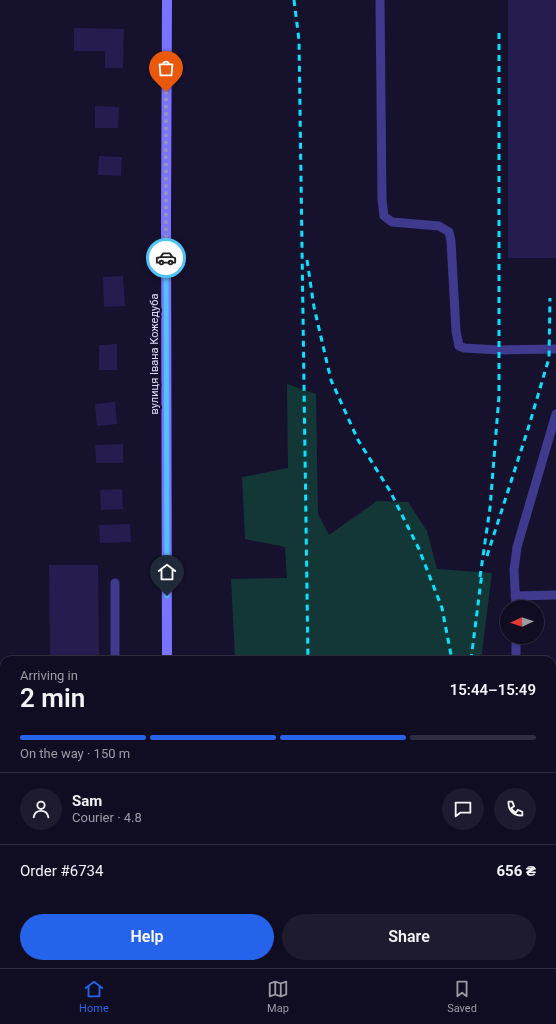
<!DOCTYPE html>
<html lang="en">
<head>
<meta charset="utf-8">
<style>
	body { margin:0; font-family:Roboto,sans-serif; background:#1e1b2f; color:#f1f3f6; height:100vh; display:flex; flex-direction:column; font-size:15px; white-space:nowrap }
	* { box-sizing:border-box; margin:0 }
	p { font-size:13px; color:#9c9ca5 }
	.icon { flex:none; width:22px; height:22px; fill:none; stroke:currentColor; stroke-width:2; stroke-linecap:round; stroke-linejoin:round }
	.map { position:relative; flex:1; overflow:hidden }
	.side { position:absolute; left:0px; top:656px; width:556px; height:312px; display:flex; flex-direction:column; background:#100d22; border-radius:12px 12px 0 0; box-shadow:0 1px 3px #0004,0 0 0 1px #302d40 }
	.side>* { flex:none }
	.needle { width:26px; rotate:267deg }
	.controls { position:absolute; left:500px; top:600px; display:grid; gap:8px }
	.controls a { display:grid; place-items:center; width:44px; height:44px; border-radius:50%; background:#100d22; box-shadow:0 1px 3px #0004,0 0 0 1px #302d40; font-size:20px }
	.pin { position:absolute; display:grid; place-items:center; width:34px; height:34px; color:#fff; margin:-41px -17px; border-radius:50% 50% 50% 0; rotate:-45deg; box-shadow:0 0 4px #0007 }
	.pin .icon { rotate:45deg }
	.courier { position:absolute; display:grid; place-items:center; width:40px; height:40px; margin:-20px; border:3px solid #4fc3f7; border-radius:50%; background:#fff; color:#222; box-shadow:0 1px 5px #0007 }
	.overview em { font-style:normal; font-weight:600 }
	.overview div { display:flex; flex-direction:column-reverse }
	.overview { display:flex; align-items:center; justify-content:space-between; height:68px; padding:0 20px }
	h1 { font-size:26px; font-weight:600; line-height:30px }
	.bar { display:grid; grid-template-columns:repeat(4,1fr); gap:6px 4px; align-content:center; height:48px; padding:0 20px }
	.bar i { height:5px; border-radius:3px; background:#302d40 }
	.bar .active { background:#2563eb }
	.bar p { grid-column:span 4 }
	.line { display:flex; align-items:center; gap:10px; padding:0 20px; border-top:1px solid #302d40 }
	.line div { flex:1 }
	.round { display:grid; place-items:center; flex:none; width:42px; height:42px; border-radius:21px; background:#1e1b2f }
	.action { display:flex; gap:8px; margin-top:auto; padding:8px 20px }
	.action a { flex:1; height:46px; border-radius:24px; background:#2563eb; color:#fff; font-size:16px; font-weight:600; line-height:46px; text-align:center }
	.action a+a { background:#1e1b2f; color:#f1f3f6 }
	.tabs { display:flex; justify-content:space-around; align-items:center; height:56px; border-top:1px solid #302d40; background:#100d22; font-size:11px; color:#9c9ca5 }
	.tabs a { display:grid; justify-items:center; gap:2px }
	.tabs .active { color:#2563eb }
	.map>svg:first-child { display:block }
</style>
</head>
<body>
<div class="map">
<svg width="556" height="968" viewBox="0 0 556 968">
	<rect width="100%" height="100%" fill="#16112d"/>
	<path fill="#133737" d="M 287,384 L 316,394 L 318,514 L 329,535 L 377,501 L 408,502 L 427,531 L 437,569 L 492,573 L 481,660 L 257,660 L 235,658 L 231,579 L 287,578 L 285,547 L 245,539 L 242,477 L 288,468 Z"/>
	<path fill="#271c4f" d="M 508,0 L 556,0 L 556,258 L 508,258 Z
		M 74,28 L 124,29 L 123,68 L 105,68 L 105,51 L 74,51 Z
		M 95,106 L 119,107 L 118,128 L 95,128 Z
		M 99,156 L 122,157 L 121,176 L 98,175 Z
		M 123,276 L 125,306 L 104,307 L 103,277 Z
		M 117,344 L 117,370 L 99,370 L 99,345 Z
		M 115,402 L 117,424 L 97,426 L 95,404 Z
		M 123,444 L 123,463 L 96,463 L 95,445 Z
		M 122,489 L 123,509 L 101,510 L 100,490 Z
		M 130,524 L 131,542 L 100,543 L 99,525 Z
		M 49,565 L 98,565 L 99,660 L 50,660 Z"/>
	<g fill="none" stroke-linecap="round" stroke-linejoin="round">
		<path stroke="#3f3a8d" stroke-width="9" d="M 380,0 L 382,200 L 384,216 L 392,222 L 439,226 L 449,232 L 451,241 L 456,331 L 459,346 L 464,348 L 500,350 L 556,349
			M 115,583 L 115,660
			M 515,596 L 556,595
			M 516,607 L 514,570 L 517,547 L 556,414
			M 516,660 L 516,637
			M 0,938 L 4,930"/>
		<path stroke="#3f3a8d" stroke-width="10" d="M 552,961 L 556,961"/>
		<path stroke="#7973ff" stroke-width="10" d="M 167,0 L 166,215 L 167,660
			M 168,968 L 168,964"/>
		<path stroke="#08e2ff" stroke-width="3" stroke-dasharray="6 5" stroke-linecap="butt" d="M 294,0 L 299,40 L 308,660
			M 307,260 L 314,307 L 331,380 L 358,440 L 390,491 L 419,549 L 442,608 L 452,660
			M 487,556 L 528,429 L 549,358 L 550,298
			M 480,577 L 490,508 L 499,396 L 499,30
			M 471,660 L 482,573"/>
	</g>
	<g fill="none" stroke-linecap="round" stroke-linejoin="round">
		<path stroke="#9a95b6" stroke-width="4" stroke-dasharray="0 7.2" d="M 166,258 L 166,92"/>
		<path stroke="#4fc3f7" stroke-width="5" d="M 166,258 L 167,596"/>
	</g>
	<g text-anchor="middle" stroke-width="4" stroke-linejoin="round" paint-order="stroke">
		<g font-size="11" fill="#e1dcff" stroke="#16112d">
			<text transform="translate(154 354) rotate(-90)" y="4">вулиця Івана Кожедуба</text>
		</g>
	</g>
</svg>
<div class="controls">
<a><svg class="needle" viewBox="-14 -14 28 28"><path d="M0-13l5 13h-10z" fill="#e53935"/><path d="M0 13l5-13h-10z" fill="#9c9ca5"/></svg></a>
</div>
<div class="pin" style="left:166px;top:92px;background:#ea580c"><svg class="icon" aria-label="bag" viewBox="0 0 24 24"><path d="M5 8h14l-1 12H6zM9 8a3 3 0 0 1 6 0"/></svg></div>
<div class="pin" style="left:167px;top:596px;background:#1f2937"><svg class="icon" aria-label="home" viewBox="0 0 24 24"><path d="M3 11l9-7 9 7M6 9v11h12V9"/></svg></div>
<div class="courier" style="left:166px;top:258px"><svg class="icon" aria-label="car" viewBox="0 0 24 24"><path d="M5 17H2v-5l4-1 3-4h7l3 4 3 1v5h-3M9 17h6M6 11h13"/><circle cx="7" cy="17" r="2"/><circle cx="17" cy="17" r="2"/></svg></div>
<section class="side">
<div class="overview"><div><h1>2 min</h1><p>Arriving in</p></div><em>15:44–15:49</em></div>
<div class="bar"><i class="active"></i><i class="active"></i><i class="active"></i><i></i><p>On the way · 150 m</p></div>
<div class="line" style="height:72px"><a class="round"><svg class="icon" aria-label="person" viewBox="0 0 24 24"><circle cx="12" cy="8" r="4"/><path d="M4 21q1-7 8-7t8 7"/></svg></a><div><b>Sam</b><p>Courier · 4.8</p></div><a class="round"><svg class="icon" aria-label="chat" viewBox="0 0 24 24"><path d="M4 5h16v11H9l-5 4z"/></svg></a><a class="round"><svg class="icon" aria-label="phone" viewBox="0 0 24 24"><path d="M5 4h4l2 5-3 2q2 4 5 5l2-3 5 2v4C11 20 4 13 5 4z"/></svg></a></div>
<div class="line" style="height:52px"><div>Order #6734</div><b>656 ₴</b></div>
<div class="action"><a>Help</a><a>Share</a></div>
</section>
</div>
<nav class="tabs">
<a class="active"><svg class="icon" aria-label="home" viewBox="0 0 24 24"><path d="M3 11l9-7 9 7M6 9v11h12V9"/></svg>Home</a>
<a><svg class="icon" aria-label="map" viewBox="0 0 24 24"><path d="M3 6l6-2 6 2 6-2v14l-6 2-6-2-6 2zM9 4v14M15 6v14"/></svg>Map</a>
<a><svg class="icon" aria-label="saved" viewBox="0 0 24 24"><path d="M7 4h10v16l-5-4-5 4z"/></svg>Saved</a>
</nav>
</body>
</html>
